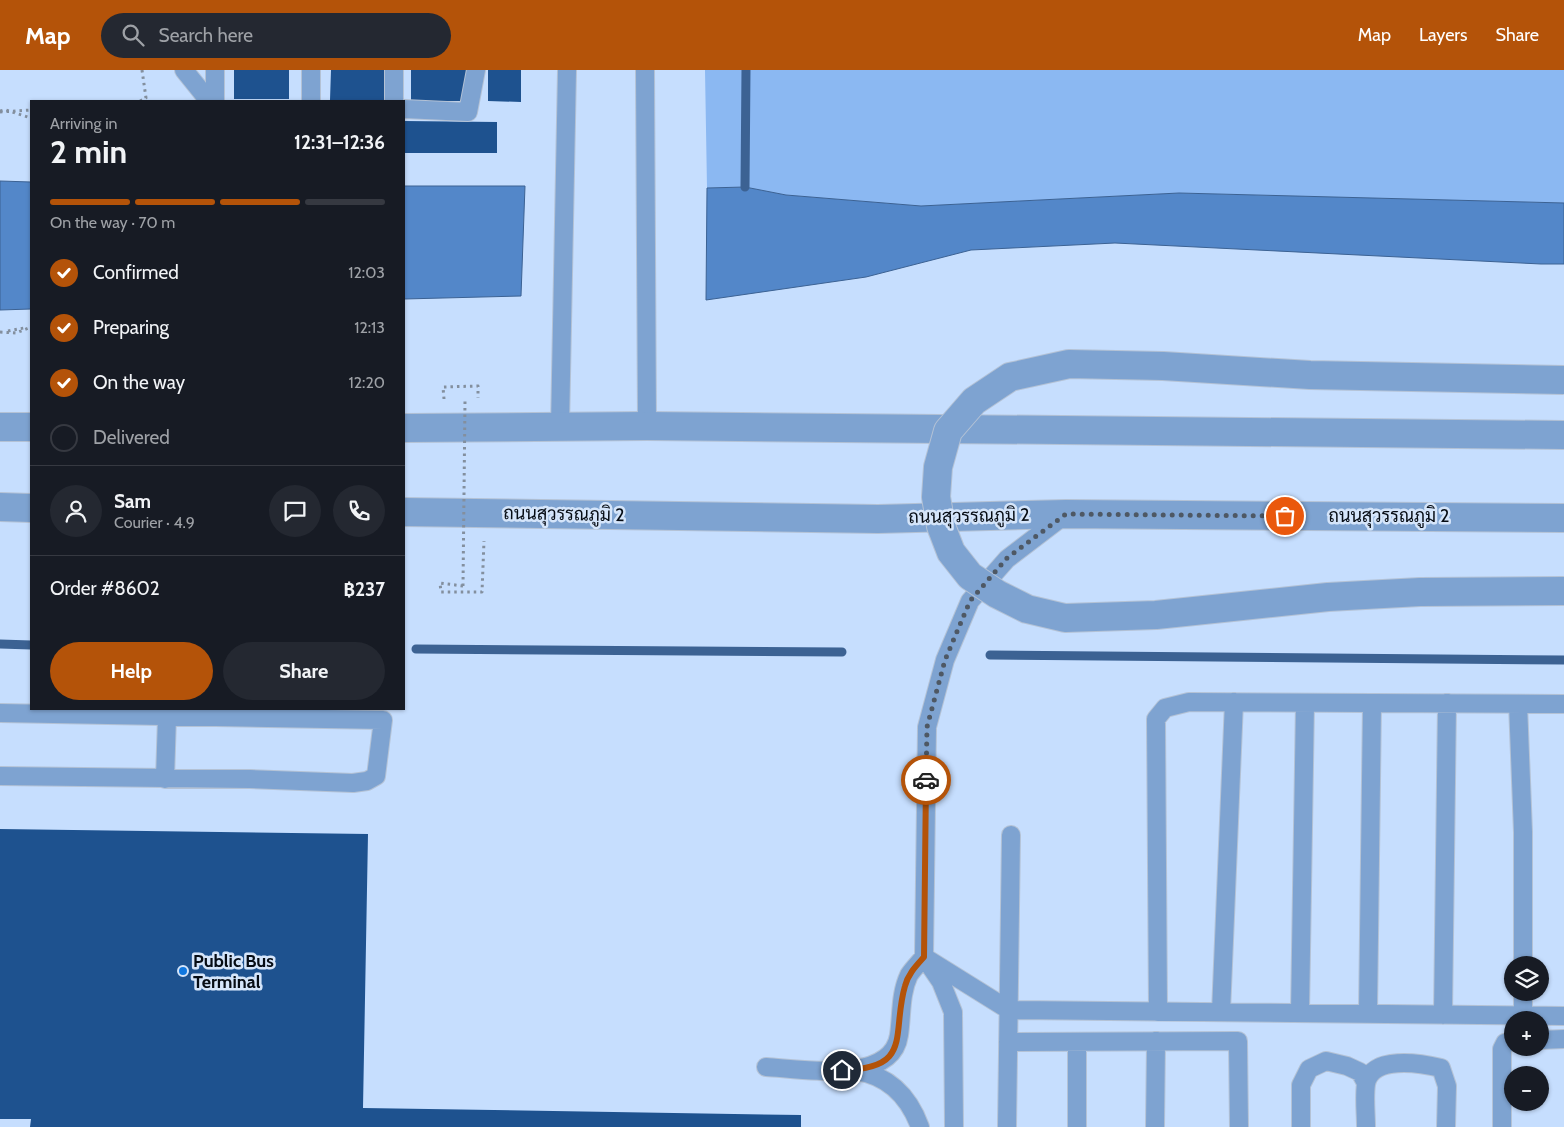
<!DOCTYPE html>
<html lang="en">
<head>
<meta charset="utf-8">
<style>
	body { margin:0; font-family:Cabin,Sarabun,sans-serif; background:#242831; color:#f1f3f6; height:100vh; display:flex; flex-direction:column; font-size:19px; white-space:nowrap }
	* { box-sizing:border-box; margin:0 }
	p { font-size:16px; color:#9ea1a6 }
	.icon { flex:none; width:28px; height:28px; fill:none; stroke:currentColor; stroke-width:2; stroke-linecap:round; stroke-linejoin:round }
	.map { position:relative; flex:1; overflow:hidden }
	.details { position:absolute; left:30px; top:30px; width:375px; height:610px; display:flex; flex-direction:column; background:#171b24; border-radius:0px; box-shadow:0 1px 4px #0004 }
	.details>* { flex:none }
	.buttons { position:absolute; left:1504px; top:886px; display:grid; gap:10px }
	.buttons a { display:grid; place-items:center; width:45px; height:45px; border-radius:50%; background:#171b24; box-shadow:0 1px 4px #0004; font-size:25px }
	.pin { position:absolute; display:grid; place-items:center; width:42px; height:42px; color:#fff; margin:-21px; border:2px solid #fff; border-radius:50%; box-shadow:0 1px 5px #0007 }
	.courier { position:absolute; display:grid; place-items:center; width:50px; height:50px; margin:-25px; border:4px solid #b45309; border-radius:50%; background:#fff; color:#222; box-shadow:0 1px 6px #0007 }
	.headline em { font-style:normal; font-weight:700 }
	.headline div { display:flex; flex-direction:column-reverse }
	.headline { display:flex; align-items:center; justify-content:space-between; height:85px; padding:0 20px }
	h1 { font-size:32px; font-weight:700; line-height:38px }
	.bar { display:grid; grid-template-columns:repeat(4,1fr); gap:8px 5px; align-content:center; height:60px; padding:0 20px }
	.bar i { height:6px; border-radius:4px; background:#363941 }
	.bar .on { background:#b45309 }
	.bar p { grid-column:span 4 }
	.line { display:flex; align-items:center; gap:12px; padding:0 20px; border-top:1px solid #363941 }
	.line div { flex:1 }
	.round { display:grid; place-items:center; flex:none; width:52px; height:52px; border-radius:26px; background:#242831 }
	ol { padding:0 20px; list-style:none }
	li { display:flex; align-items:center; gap:15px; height:55px }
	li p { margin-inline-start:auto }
	li .icon { padding:5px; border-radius:50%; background:#b45309; color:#fff; stroke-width:4 }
	li:last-child { color:#9ea1a6 }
	li i { width:28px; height:28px; border:2px solid #363941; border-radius:50% }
	.cta { display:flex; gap:10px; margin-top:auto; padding:10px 20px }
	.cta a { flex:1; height:58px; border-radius:30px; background:#b45309; color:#fff; font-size:20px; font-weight:700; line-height:58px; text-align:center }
	.cta a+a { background:#242831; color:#f1f3f6 }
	header { display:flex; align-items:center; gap:30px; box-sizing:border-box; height:70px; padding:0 25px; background:#b45309; color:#fff }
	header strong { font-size:24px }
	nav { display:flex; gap:28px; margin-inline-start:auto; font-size:18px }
	.search { width:350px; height:45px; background:#242831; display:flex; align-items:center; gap:12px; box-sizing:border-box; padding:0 18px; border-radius:28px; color:#9ea1a6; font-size:19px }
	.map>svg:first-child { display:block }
</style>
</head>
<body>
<header>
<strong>Map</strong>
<div class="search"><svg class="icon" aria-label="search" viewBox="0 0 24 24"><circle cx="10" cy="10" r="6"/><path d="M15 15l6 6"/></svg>Search here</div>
<nav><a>Map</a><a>Layers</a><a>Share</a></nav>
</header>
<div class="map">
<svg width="1564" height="1057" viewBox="0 0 1564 1057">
	<rect width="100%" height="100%" fill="#d5e5fa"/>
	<path fill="#c6defe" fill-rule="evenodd" d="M 0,0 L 1564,0 L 1564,1057 L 0,1057 ZM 31,31 L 404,31 L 404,639 L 31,639 ZM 1512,895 L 1540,895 L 1540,922 L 1512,922 ZM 1512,950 L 1540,950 L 1540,978 L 1512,978 ZM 1512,1005 L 1540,1005 L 1540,1032 L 1512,1032 Z"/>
	<path fill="#8bb8f2" d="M 705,0 L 1564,0 L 1564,133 L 1179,123 L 921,136 L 786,125 L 745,117 L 707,118 Z"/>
	<path fill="#5387c9" stroke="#3c6293" d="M 0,111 L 31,112 L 31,239 L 0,240 Z
		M 404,116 L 525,116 L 521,226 L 404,229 Z
		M 745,117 L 786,125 L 921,136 L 1179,123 L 1564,133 L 1564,194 L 1541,194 L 1115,173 L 971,180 L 866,207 L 706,230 L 707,118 Z"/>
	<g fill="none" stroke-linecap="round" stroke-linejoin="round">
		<path stroke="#3c6293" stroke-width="9" d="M 745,117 L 746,0
			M 0,574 L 31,575
			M 416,579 L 842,582
			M 990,585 L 1564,590"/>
	</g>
	<path fill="#1e528f" d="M 234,0 L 289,0 L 289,29 L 234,29 Z
		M 331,0 L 385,0 L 385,30 L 330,30 Z
		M 411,0 L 466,0 L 466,31 L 411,31 Z
		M 488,0 L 521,0 L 521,32 L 488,31 Z
		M 404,51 L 497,52 L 497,83 L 404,83 Z
		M 0,759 L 368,764 L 363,1038 L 801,1045 L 801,1057 L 30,1057 L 31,1049 L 0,1049 Z"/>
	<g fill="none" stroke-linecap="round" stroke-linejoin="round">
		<defs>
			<path id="service" d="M 184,0 L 209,31
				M 645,0 L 647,356
				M 215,31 L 215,0
				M 311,31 L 311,0
				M 394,31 L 394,0
				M 404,39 L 468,42 L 476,0
				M 560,357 L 567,0
				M 1518,634 L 1523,762 L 1523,895
				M 0,643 L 383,650 L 376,706 L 367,711 L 353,713 L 250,709 L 0,706
				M 165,709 L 167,647
				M 1158,942 L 1156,649 L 1165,638 L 1189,632 L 1564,634
				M 1221,942 L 1234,632
				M 1300,943 L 1305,633
				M 1368,944 L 1372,633
				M 1443,945 L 1447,633
				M 1523,945 L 1523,922
				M 1540,970 L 1564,969
				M 1008,972 L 1238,971 L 1239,1057
				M 766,997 C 802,999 892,1015 899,965 C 902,945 900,924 909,905 C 913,899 919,893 924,887 L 1009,940 L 1564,946
				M 857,1001 C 889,1006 909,1027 920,1057
				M 954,1057 L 953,942 L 941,912 L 924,887 L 927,657 L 945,590 L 970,531 L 1007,489 L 1066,444
				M 1007,1057 L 1011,765
				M 1077,1057 L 1077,972
				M 1155,1057 L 1156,971
				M 1301,1057 L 1301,1015 L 1309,999 L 1326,991 L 1347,996 L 1360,1002 L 1366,1013
				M 1366,1057 C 1366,1043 1364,1028 1366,1014 C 1371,985 1420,993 1441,998 L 1447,1016 L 1446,1057
				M 1502,1057 L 1502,979 L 1505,973 L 1512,972"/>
			<path id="minor" d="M 0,357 L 31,357
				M 404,358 L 647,356 L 1564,365
				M 0,437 L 31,438
				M 404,442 L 878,449 L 1066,444 L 1564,448"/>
		</defs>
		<use href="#service" stroke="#b4c2d5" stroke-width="20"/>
		<use href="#minor" stroke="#b4c2d5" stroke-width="30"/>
		<path stroke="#838f9e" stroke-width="3" stroke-dasharray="2.5 4" stroke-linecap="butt" d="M 140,31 L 146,28 L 142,0
			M 0,42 L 31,40
			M 8,261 L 24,258
			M 0,262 L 16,263 L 31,257
			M 444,329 L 443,317 L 478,316 L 478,328
			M 463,516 L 440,513 L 441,522 L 482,522 L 484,471"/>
		<use href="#service" stroke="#7ea3d1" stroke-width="18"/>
		<use href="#minor" stroke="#7ea3d1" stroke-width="28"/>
		<defs>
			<path id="minor-bridge" d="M 1564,310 L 1310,305 L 1163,296 L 1069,294 L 1010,307 L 974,331 L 948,361 L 938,397 L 936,427 L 941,456 L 951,482 L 970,506 L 997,524 L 1027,539 L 1065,548 L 1156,545 L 1328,527 L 1420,522 L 1564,521"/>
		</defs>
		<use href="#minor-bridge" stroke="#b4c2d5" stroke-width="30" stroke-linecap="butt"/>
		<path stroke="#838f9e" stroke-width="3" stroke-dasharray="2.5 4" stroke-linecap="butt" d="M 0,41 L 6,40 L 31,48
			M 463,516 L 465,331"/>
		<use href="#minor-bridge" stroke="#7ea3d1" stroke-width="28"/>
	</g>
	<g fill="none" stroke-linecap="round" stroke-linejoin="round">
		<path stroke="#4e5864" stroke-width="5" stroke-dasharray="0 9" d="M 926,710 L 927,657 L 945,590 L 970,531 L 1007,488 L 1066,444 L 1285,446"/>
		<path stroke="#b45309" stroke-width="6" d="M 842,1000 C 914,999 891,964 905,916 C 908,904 916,896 924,887 L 926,710"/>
	</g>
	<circle fill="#1077df" stroke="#d5e5fa" stroke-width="2" cx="183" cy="901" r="5"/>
	<g text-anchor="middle" stroke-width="5" stroke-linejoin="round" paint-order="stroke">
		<g font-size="18" fill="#060c14" stroke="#d5e5fa">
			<text transform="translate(564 444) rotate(1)" y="6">ถนนสุวรรณภูมิ 2</text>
			<text transform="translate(969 446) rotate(-1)" y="6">ถนนสุวรรณภูมิ 2</text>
			<text x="1389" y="452">ถนนสุวรรณภูมิ 2</text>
		</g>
		<g font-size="18" font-weight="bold" fill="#060c14" stroke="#d5e5fa" text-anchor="start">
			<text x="193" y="897">Public Bus<tspan x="193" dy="21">Terminal</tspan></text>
		</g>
	</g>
</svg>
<div class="buttons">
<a><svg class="icon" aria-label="layers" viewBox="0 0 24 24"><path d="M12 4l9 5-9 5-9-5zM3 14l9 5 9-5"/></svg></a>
<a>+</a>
<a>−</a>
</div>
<div class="pin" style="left:1285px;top:446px;background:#ea580c"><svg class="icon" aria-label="bag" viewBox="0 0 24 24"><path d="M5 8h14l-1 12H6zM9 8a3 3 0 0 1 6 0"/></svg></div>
<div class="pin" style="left:842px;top:1000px;background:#1f2937"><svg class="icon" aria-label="home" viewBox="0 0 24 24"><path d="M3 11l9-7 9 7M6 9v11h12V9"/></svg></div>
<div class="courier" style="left:926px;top:710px"><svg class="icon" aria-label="car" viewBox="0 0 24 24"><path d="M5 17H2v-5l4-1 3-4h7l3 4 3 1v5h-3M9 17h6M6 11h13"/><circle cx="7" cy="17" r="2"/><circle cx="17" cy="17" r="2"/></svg></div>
<section class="details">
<div class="headline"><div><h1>2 min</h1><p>Arriving in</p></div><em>12:31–12:36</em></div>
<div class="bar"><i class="on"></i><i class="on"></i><i class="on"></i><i></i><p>On the way · 70 m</p></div>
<ol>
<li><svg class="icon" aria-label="check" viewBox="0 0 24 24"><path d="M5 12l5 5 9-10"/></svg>Confirmed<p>12:03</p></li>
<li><svg class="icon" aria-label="check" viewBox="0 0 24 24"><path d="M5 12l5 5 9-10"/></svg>Preparing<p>12:13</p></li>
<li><svg class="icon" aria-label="check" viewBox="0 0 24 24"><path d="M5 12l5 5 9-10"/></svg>On the way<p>12:20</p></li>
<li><i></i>Delivered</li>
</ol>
<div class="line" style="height:90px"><a class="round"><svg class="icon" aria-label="person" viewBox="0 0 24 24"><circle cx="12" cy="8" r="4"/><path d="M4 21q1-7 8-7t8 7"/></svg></a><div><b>Sam</b><p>Courier · 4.9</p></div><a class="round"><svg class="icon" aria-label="chat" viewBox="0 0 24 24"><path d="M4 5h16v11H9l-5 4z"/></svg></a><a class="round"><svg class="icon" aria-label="phone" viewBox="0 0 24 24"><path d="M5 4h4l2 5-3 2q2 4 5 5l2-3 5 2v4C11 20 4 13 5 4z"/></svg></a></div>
<div class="line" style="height:65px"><div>Order #8602</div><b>฿237</b></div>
<div class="cta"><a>Help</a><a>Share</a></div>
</section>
</div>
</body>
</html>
